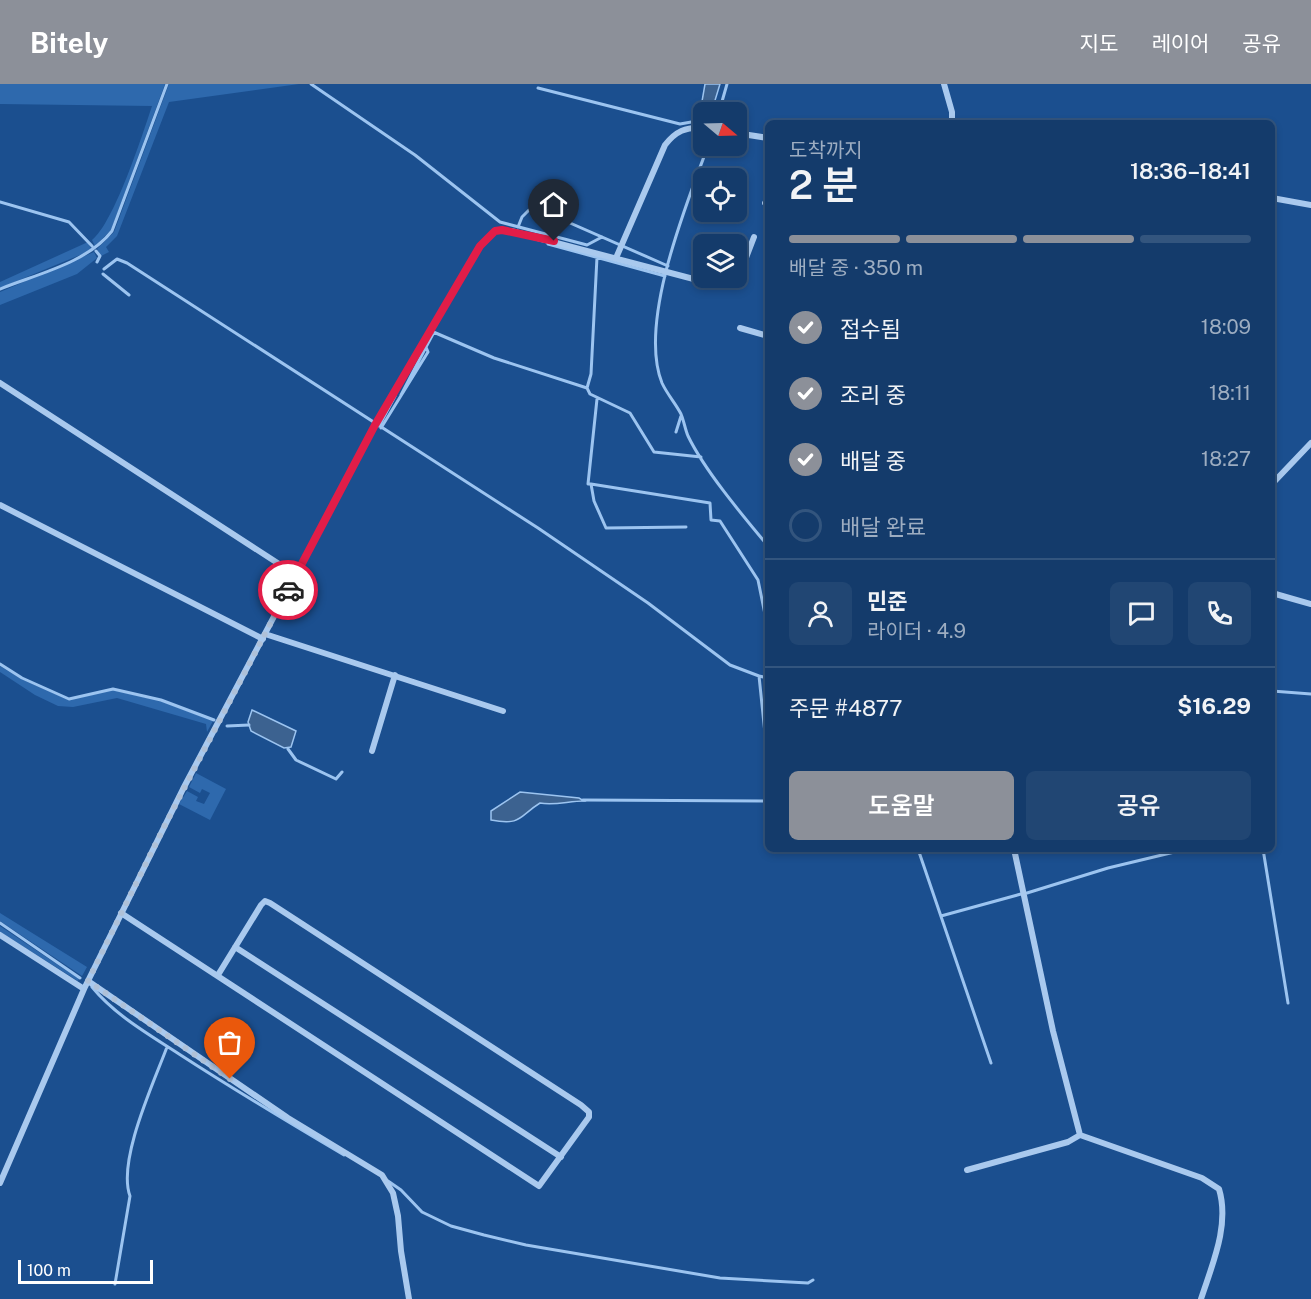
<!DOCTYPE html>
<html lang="ko">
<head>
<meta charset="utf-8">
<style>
	body { margin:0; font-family:"Public Sans","Noto Sans KR",sans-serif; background:#214673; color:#f1f3f6; height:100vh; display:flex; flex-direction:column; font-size:22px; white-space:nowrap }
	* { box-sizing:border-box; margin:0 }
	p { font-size:20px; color:#9dadc1 }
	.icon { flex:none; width:33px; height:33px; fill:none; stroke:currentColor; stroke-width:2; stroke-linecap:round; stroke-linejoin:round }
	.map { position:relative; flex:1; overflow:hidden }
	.side { position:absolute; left:765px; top:36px; width:510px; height:732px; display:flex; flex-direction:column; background:#143b6b; border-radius:9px; box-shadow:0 3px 9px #0003,0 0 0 2px #33557e }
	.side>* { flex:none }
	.needle { width:39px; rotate:109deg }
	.buttons { position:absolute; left:693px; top:18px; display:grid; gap:12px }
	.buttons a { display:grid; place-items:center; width:54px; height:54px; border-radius:9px; background:#143b6b; box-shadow:0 3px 9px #0003,0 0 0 2px #33557e; font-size:30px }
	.scale { position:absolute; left:18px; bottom:15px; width:135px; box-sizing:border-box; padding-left:6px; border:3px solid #fff; border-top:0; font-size:16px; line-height:21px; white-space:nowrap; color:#fff; -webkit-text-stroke:4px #1b4f8f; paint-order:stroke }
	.pin { position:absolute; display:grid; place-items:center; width:51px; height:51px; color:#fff; margin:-62px -26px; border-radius:50% 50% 50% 0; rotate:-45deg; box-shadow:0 0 6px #0007 }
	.pin .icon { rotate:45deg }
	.courier { position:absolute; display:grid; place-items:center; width:60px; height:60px; margin:-30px; border:4px solid #e11d48; border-radius:50%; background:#fff; color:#222; box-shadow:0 2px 8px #0007 }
	.summary em { font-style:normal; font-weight:600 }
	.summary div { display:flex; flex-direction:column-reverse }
	.summary { display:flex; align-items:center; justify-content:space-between; height:102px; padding:0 24px }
	h1 { font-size:39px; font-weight:600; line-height:45px }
	.bar { display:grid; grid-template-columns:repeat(4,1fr); gap:9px 6px; align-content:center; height:72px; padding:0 24px }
	.bar i { height:8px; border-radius:4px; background:#33557e }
	.bar .on { background:#8c9099 }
	.bar p { grid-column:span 4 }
	.line { display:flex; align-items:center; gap:15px; padding:0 24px; border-top:2px solid #33557e }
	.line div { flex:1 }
	.round { display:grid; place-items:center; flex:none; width:63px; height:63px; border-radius:9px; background:#214673 }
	ol { padding:0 24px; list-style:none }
	li { display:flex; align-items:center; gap:18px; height:66px }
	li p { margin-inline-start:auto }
	li .icon { padding:6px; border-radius:50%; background:#8c9099; color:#fff; stroke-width:4 }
	li:last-child { color:#9dadc1 }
	li i { width:33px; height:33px; border:3px solid #33557e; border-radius:50% }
	.action { display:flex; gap:12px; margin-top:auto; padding:12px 24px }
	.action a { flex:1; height:69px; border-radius:9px; background:#8c9099; color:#fff; font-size:24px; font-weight:600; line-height:69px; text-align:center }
	.action a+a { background:#214673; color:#f1f3f6 }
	header { display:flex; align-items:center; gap:36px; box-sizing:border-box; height:84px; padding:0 30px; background:#8c9099; color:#fff }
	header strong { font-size:28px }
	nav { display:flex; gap:33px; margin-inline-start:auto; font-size:21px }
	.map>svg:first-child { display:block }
</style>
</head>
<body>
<header>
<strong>Bitely</strong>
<nav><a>지도</a><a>레이어</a><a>공유</a></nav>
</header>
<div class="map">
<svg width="1311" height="1215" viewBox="0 0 1311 1215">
	<rect width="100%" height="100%" fill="#1b4f8f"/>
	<path fill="#2e69ad" d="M 0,0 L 165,0 L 111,146 L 95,162 L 92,156 C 114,139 142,52 152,22 L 0,20 Z
		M 169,0 L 299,0 L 169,18 L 117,152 L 106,163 L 109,168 L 101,172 L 97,165 L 114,148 Z
		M 88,158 L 91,165 L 80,171 L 0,204 L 0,198 Z
		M 94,168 L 97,174 L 77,190 L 0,221 L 0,208 Z
		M 0,582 L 21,595 L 69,616 L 113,606 L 161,617 L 213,637 L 207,648 L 206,640 L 117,614 L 73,623 L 58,622 L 35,611 L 0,588 Z
		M 196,689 L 226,705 L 210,736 L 179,720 L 187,707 L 198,713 L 196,717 L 204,720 L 210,709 L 202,705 L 200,709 L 189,703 Z
		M 0,829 L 87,883 L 82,892 L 0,837 Z
		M 0,842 L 79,895 L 78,897 L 0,848 Z"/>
	<path fill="#3c6290" stroke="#9cc4f0" stroke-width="1.5" d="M 705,0 L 720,0 L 713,23 L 706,26 L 701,23 Z
		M 252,626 L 296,647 L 291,663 L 284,664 L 251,647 L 248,638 Z
		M 520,708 L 579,714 L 584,717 C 569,717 554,722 540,719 C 519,732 522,742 491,736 L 491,727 Z"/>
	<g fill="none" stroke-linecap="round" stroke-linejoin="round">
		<path stroke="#9cc4f0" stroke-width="3" d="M 311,0 L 415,71 L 500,138 L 587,161 L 602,153
			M 538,4 L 680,40 L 697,37 L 701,21
			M 710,24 L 711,28
			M 719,28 L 727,0
			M 708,62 C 686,121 638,239 662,299 C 667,310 676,320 681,330 C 684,337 685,345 688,352 C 705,387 743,432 768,462
			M 0,118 L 69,138 L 92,162
			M 518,143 L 522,133 L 529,126 L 545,128 L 668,182
			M 548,160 L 665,192
			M 96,167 L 100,172 L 97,178
			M 597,173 L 591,290 L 587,304 L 590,310 L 630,329 L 654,368 L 701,373
			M 104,185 L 117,175 L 127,179 L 538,444 L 648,519 L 730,581 L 759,592 L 768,678
			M 103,190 L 129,211
			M 0,205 C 37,190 87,179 112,147 L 167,0
			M 431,247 L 494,274 L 587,304
			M 401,311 L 426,263
			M 597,315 L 588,400 L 591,400 L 594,417 L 606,444 L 686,443
			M 379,342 L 395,312
			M 381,344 L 428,268 L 426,263 L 434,248
			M 676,348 L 681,332
			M 591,400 L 710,419 L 711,436 L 720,437 L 758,496 L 768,545
			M 0,580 L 22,594 L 69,615 L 113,605 L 161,616 L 214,636
			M 759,592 L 768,594
			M 1272,607 L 1311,610
			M 227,642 L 249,641
			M 288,665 L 296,676 L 336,695 L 342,688
			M 583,716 L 768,717
			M 918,765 L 991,979
			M 1263,765 L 1288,919
			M 1027,809 L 1108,784 L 1187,765
			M 941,832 L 1021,810
			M 0,839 L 80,894
			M 92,903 C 115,931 148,950 179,970 C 233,1005 288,1038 344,1071
			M 388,1097 L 401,1106 L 422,1128 L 451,1142 L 484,1151 L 526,1161 L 720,1194 L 808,1199 L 813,1196
			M 115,1200 L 130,1112 C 117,1077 154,998 167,963"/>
		<path stroke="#a9c9ee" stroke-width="6" d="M 944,0 L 952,28 L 952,39
			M 736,49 L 768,54
			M 1272,114 L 1311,121
			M 765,119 L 768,120
			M 616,174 L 665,61 C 675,48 686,42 704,44
			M 740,244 L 768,252
			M 0,299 L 296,491
			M 1272,400 L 1311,359
			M 0,421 L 263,555
			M 1272,509 L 1311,520
			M 265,550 L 503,627
			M 372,667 L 395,591
			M 1014,765 L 1053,947 L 1080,1051 L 1202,1094 L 1219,1105 C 1230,1141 1212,1181 1201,1215
			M 121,829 L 539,1102 L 589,1033 L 589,1028 L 581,1021 L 270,819 L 265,817 L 261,821 L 218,891
			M 0,851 L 84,905
			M 235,863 L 561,1073
			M 88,897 L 288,1034 L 382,1091 L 393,1109 L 398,1132 L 401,1167 L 409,1215
			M 967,1086 L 1068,1058 L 1080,1051
			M 0,1099 L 84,905 L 183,705 L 375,341 L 480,162 L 495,147 L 511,147 L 724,203 L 732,202 L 737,197 L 754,153"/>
	</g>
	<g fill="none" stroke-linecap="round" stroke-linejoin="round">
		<path stroke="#afc1d8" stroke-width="6" stroke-dasharray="0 10.8" d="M 230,995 L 88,897 L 165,741 L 288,506"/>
		<path stroke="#e11d48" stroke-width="8" d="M 288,506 L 375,341 L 480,162 L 495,147 L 502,146 L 554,157"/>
	</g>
</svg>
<div class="buttons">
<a><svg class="needle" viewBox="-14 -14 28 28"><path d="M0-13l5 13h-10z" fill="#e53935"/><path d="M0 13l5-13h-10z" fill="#9dadc1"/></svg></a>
<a><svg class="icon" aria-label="locate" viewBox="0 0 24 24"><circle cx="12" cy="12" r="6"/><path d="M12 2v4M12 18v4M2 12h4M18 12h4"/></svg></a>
<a><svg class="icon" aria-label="layers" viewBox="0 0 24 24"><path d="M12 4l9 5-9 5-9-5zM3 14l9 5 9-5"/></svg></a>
</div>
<div class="scale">100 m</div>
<div class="pin" style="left:230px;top:995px;background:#ea580c"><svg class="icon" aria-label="bag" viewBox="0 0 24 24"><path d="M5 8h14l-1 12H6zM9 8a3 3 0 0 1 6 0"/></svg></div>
<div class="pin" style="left:554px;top:157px;background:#1f2937"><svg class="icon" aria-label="home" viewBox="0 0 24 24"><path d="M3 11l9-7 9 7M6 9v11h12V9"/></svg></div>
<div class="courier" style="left:288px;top:506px"><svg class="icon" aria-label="car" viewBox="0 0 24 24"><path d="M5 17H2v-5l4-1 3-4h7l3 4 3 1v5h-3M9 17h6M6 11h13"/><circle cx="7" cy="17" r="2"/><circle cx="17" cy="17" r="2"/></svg></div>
<section class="side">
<div class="summary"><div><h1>2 분</h1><p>도착까지</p></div><em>18:36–18:41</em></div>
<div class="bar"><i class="on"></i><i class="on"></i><i class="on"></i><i></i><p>배달 중 · 350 m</p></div>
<ol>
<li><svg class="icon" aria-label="check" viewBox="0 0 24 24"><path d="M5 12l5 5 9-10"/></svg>접수됨<p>18:09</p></li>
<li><svg class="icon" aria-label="check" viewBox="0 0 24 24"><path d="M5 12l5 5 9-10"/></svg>조리 중<p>18:11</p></li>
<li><svg class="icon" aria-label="check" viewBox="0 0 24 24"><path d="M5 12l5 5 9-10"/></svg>배달 중<p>18:27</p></li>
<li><i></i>배달 완료</li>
</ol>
<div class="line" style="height:108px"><a class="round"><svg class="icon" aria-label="person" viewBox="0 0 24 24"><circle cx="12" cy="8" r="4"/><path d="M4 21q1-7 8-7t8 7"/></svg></a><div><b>민준</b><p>라이더 · 4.9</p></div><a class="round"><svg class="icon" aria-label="chat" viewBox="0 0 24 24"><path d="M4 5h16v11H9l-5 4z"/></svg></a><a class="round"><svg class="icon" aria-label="phone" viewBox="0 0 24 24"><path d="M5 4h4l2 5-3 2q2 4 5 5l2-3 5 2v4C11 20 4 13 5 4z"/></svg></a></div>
<div class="line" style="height:78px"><div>주문 #4877</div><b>$16.29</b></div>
<div class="action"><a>도움말</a><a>공유</a></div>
</section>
</div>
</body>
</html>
